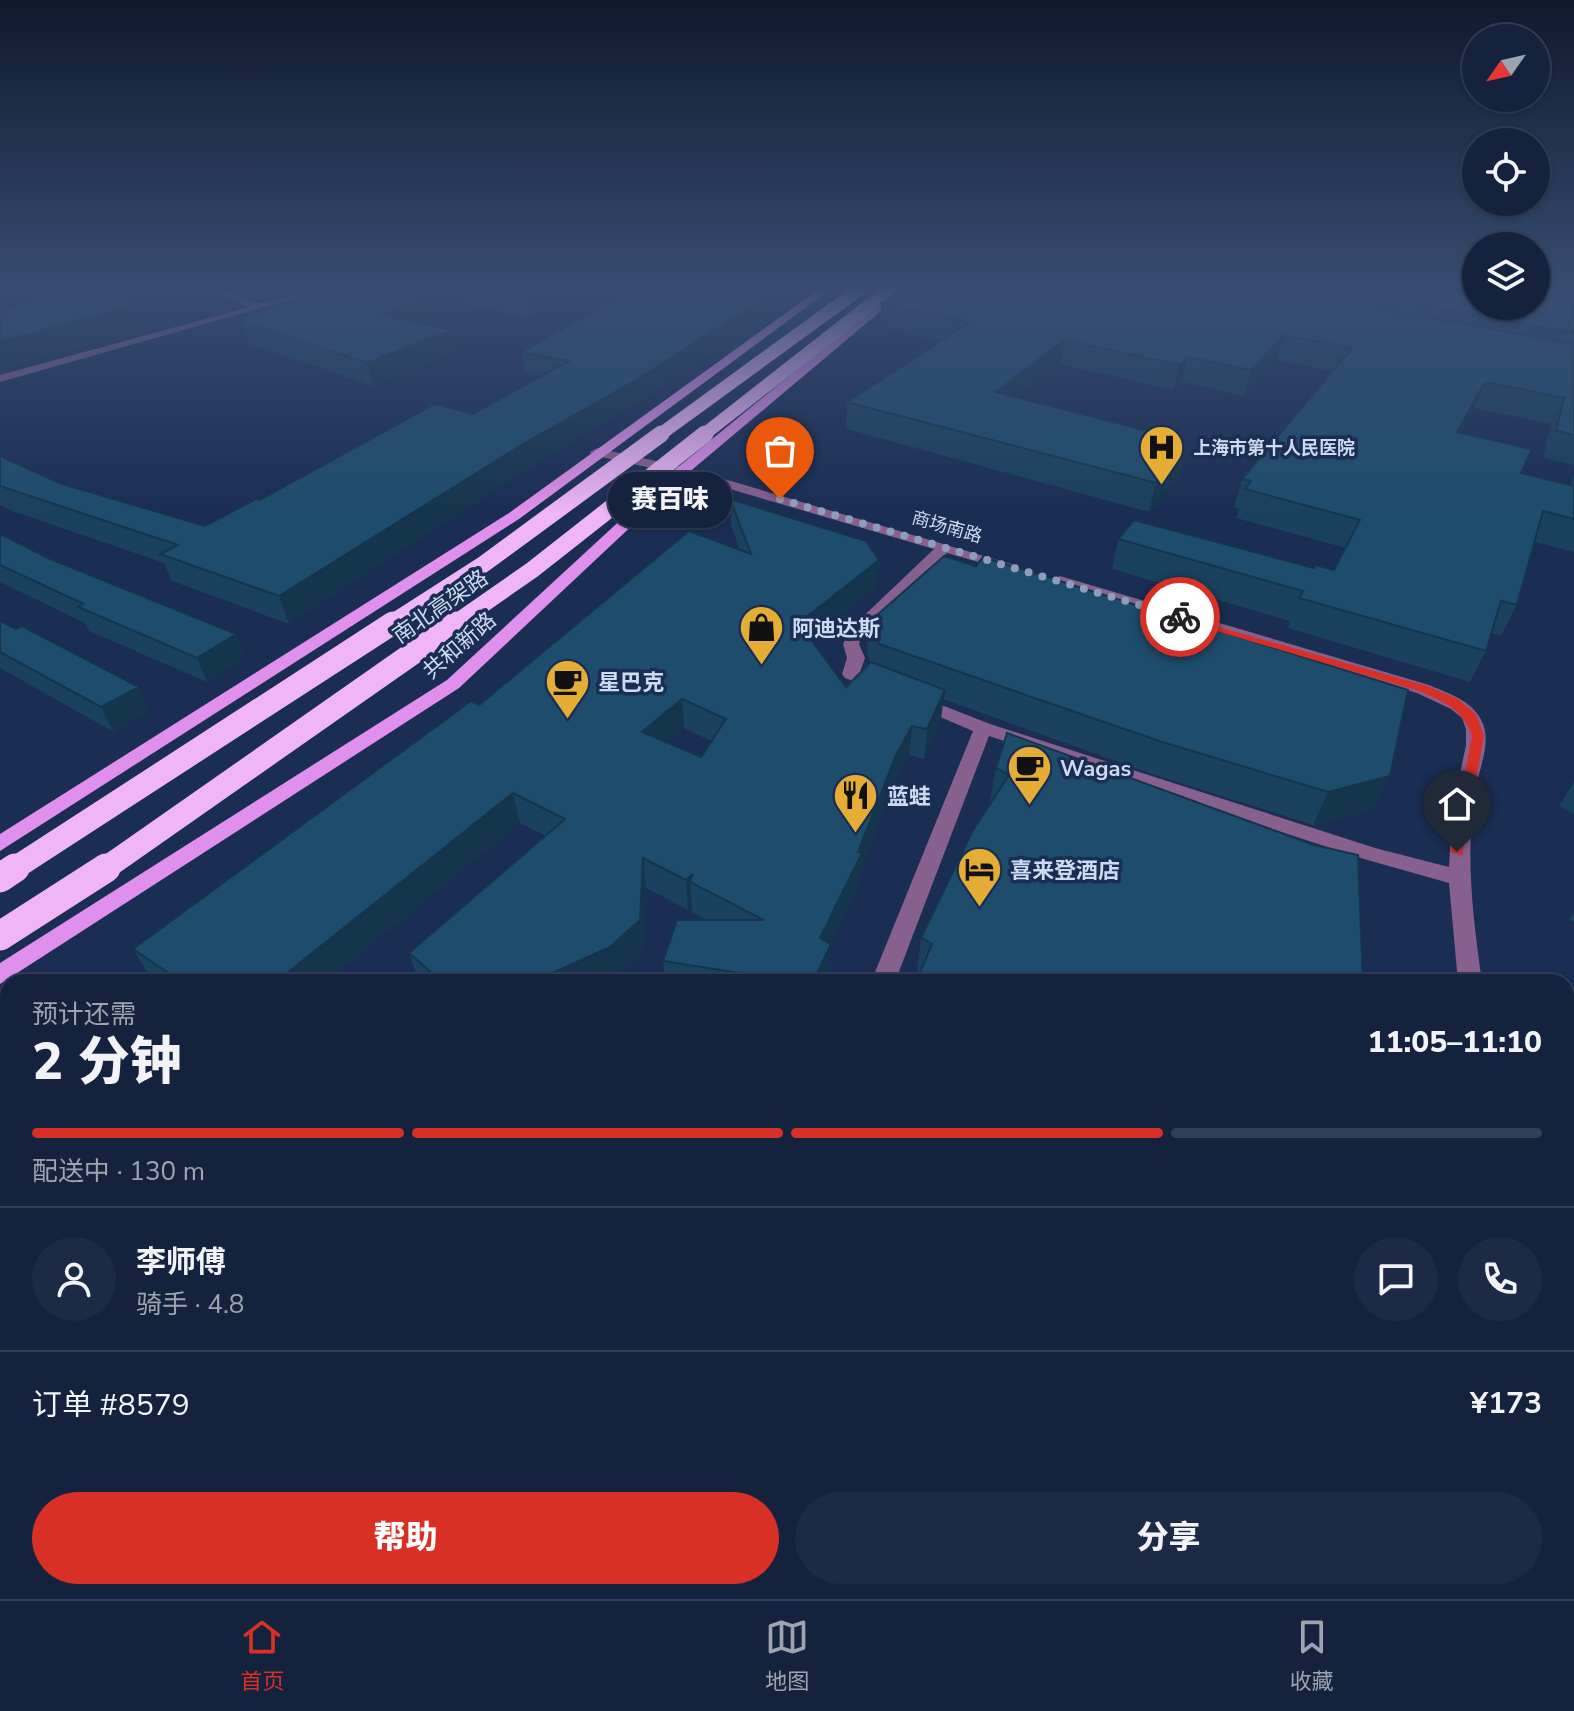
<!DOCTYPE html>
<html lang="zh">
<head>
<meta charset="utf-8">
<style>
	body { margin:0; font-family:"Nunito Sans","Noto Sans SC",sans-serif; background:#1d2a45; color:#f1f3f6; height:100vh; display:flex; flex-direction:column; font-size:30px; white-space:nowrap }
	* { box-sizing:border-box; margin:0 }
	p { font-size:26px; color:#9da4b0 }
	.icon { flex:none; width:44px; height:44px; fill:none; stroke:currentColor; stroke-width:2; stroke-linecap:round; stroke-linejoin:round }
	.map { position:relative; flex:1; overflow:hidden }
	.drawer { position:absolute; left:0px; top:974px; width:1574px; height:626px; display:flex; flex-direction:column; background:#14223e; border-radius:24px 24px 0 0; box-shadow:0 2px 6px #0004,0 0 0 2px #333f58 }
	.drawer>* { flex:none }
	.needle { width:52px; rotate:236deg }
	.buttons { position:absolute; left:1462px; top:24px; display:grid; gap:16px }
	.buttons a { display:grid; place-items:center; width:88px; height:88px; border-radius:50%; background:#14223e; box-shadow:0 2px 6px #0004,0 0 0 2px #333f58; font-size:40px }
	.pin { position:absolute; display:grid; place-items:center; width:68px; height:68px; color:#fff; margin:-82px -34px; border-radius:50% 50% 50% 0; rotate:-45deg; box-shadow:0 0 8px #0007 }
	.pin .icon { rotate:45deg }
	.courier { position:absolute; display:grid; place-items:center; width:80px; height:80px; margin:-40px; border:6px solid #d93025; border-radius:50%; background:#fff; color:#222; box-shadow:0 2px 10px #0007 }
	.bubble { position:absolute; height:56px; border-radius:28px; background:#14223e; box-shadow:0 2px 6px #0004,0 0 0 2px #333f58; font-size:26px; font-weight:800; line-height:56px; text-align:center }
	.summary em { font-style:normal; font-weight:800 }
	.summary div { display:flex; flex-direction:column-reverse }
	.summary { display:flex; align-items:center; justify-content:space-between; height:136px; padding:0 32px }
	h1 { font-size:52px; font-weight:800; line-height:60px }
	.bar { display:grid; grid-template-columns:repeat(4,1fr); gap:12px 8px; align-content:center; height:96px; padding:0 32px }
	.bar i { height:10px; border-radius:6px; background:#333f58 }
	.bar .current { background:#d93025 }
	.bar p { grid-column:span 4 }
	.line { display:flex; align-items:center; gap:20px; padding:0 32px; border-top:2px solid #333f58 }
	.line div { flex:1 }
	.round { display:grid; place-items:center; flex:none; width:84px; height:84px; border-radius:42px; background:#1d2a45 }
	.primary-button { display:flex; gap:16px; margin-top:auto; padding:16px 32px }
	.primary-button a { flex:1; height:92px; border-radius:48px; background:#d93025; color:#fff; font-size:32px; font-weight:800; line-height:92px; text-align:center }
	.primary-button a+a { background:#1d2a45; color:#f1f3f6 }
	.tab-bar { display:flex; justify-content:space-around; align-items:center; height:112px; border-top:2px solid #333f58; background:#14223e; font-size:22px; color:#9da4b0 }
	.tab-bar a { display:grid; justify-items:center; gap:4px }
	.tab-bar .current { color:#d93025 }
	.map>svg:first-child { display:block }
</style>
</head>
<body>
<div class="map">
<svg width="1574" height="1599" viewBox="0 0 1574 1599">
	<rect width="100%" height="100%" fill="#1a2d52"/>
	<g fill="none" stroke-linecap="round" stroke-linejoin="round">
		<path fill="#88608d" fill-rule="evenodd" d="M 212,289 C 230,289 244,303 260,303 C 281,304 304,289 328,289 L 0,382 L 0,375 L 249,307 Z
			M 597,448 L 687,468 L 1014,565 L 1006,570 L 947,553 L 864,634 L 859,644 L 865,658 L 860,672 L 892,687 L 883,692 L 845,678 L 842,674 L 847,658 L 843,644 L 851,628 L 934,549 L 679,474 L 592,455 L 590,452 Z
			M 1060,576 L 1429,685 C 1450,694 1474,701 1483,724 C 1491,745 1479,769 1475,790 C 1465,855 1473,918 1482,982 L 1458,982 L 1449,883 L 1364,859 L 989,736 L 895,982 L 871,982 L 973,731 L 910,704 L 907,700 L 916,695 L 990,724 L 1375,848 L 1449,867 L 1452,811 L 1466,745 L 1466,729 L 1462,718 L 1451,709 L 1417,693 L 1054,584 L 1052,581 Z
			M 0,1174 L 8,1177 L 8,1203 L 0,1200 Z
			M 0,1229 L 8,1232 L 8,1261 L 0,1258 Z
			M 1566,1583 L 1571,1599 L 1535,1599 L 1534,1592 L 1566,1592 Z
			M 779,1592 L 828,1592 L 831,1599 L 782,1599 Z
			M 947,1592 L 997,1592 L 1000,1599 L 950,1599 Z"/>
		<path fill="#e18fec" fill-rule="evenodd" d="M 819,289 L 831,289 L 519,519 L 0,851 L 0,834 L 509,513 Z
			M 895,289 L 907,289 L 687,474 L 459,688 L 0,984 L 0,963 L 447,680 L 677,468 Z"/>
		<path stroke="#efb5f7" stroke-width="13" d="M 658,436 L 860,289
			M 702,436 L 890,289"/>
		<path stroke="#efb5f7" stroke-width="17" d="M 389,625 L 481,566 L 661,434
			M 453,625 L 532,570 L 705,434"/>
		<path stroke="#efb5f7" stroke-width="23" d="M 12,870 L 393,623
			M 103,870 L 456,623"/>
		<path stroke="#efb5f7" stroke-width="29" d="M 0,878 L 15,868
			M 0,936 L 106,868"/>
	</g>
	<path fill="#1a415d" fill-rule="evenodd" d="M 333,289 L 591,289 L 532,318 L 463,304 L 419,323 L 452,330 L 456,352 L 373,386 L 249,344 L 242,322 L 248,320 L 247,316 Z
		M 633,289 L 645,399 L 527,469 L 289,624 L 172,581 L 164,563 L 15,512 L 0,505 L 0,456 L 59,483 L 205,526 L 260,500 L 473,414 L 540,377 L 525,374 L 522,352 Z
		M 904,289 L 1574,289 L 1574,465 L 1543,458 L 1551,424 L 1474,408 L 1460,433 L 1521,473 L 1570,485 L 1574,474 L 1574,552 L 1535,542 L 1517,605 L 1501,636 L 1491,633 L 1486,651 L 1470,682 L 1288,628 L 1290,621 L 1112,569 L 1118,539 L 1314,568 L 1334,570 L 1346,548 L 1236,518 L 1239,509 L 1234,508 L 1242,479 L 1333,371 L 1277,360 L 1244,396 L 1182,382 L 1173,390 L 1060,364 L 1018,397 L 1184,452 L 1177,480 L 1149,512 L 846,429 L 847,402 L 942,341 L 880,327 L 881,304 Z
		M 730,499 L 879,560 L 877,587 L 812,641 L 846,687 L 871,663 L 867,654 L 868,623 L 1374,809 L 1313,825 L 1149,773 L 943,699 L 941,718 L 924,759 L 909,755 L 894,784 L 861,871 L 860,883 L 831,944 L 829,974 L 826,982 L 665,982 L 663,961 L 707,920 L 692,912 L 692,907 L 688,910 L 646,888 L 644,950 L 615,977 L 604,982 L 419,982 L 409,953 L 546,836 L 520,823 L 326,982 L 156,982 L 151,979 L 133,949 L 479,705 L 740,550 L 731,525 ZM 684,728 L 711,741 L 701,757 L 667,743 Z
		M 0,534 L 246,658 L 207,682 L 89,631 L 85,623 L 0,582 Z
		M 0,621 L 150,711 L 114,732 L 0,668 Z
		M 996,768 L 1314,845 L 920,973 L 917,971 L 921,938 L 992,801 L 990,801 Z
		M 1574,782 L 1574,814 L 1559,806 Z
		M 1574,912 L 1574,922 L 1569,919 Z
		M 1164,1592 L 1324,1592 L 1316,1599 L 1181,1599 Z"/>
	<path fill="#15354c" d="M 444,289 L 461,289 L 463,304 L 387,337 L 382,315 Z
		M 544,289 L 591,289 L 532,318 L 529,297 Z
		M 778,289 L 810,289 L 645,399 L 527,469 L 289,624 L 279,596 L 523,444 Z
		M 135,305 L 144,328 L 0,370 L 0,342 Z
		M 452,330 L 456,352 L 373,386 L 367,363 Z
		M 1284,335 L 1277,360 L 1244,396 L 1251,370 Z
		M 1064,340 L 1060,364 L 992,418 L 996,392 Z
		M 1188,357 L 1182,382 L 1173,390 L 1179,365 Z
		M 1485,382 L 1474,408 L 1446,460 L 1457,432 Z
		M 1183,440 L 1178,458 L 1184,452 L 1177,480 L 1149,512 L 1156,483 L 1174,450 Z
		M 879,560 L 877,587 L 791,658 L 791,629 Z
		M 236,634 L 246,658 L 207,682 L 197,658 Z
		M 139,687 L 150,711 L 114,732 L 101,707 Z
		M 945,690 L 941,718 L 924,759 L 927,729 Z
		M 682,699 L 684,728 L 645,761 L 642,732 Z
		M 912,726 L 909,755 L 894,784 L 861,871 L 860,883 L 831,944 L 829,974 L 826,982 L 813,982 L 820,938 L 896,755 Z
		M 1390,776 L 1374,809 L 1313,825 L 1328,792 Z
		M 513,793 L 520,823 L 326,982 L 277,982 L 277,981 Z
		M 643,858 L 646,888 L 644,950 L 615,977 L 604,982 L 532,982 Z
		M 693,874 L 690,882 L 692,907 L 688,910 L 686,880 Z"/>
	<path fill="#1e4c6c" stroke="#15354c" stroke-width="2" fill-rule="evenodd" d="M 76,289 L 99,289 L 135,305 L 0,342 L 0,310 Z
		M 333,289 L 444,289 L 382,315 L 452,330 L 367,363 L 242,322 L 253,318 L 247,316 Z
		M 492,289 L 544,289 L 529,297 Z
		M 633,289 L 778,289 L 643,376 L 523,444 L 279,596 L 160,554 L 178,545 L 0,486 L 0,456 L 59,483 L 205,526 L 256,499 L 260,500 L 434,404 L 473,414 L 569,361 L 522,352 Z
		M 904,289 L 1275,289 L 1574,344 L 1574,435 L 1556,431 L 1564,398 L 1485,382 L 1457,432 L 1532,449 L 1521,473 L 1574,486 L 1574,519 L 1543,511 L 1517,605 L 1501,601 L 1486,651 L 1299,598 L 1303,591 L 1118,539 L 1134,520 L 1314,568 L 1316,565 L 1334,570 L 1360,520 L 1245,489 L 1251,481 L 1242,479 L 1352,348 L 1284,335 L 1251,370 L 1188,357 L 1179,365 L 1064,340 L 996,392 L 1183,440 L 1174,450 L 1184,452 L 1156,483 L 847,402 L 970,322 L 881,304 Z
		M 1332,289 L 1476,289 L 1476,306 L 1536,306 L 1536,289 L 1574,289 L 1574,333 Z
		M 730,499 L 866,541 L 879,560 L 791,629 L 809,637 L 846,687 L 871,662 L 945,690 L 927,729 L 912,726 L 896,755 L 858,852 L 862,853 L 820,938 L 831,944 L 813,982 L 798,982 L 663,961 L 677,920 L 764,920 L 690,882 L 693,874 L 686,880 L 643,858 L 640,920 L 610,947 L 532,982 L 442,982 L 409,953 L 565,819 L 513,793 L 277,981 L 182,982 L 133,949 L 471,701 L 479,705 L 689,531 L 751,554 ZM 682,699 L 726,719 L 701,757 L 642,732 Z
		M 0,534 L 48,558 L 236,634 L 197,658 L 78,607 L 84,604 L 0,565 Z
		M 944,556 L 976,566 L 983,557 L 1408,690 L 1390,776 L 1328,792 L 1159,741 L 879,644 L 868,623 Z
		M 0,621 L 16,629 L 22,626 L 139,687 L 101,707 L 0,652 Z
		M 1007,733 L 1314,845 L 1358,855 L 1363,982 L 916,982 L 932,944 L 921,938 L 973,830 L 1009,775 L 996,768 Z
		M 1237,1592 L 1324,1592 L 1316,1599 L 1255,1599 Z"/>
	<linearGradient id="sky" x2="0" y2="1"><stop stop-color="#0e192d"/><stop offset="0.56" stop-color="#384c71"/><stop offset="1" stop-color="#384c71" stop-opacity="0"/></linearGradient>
	<rect width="1574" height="513" fill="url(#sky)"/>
	<path fill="#d93025" d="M 1176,615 L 1427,686 L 1458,699 L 1476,714 L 1484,736 L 1462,855 L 1450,852 L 1472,736 C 1463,709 1444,702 1419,691 L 1176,619 Z"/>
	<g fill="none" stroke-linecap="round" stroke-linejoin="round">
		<path stroke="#8e9db9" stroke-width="8" stroke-dasharray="0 14.4" d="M 780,499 L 1180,617"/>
	</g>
	<defs>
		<symbol id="hospital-pin" viewBox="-11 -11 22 30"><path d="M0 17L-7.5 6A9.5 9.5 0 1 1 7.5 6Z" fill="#e5ad35" stroke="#1a2d52"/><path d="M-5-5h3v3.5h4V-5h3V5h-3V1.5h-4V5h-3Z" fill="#111"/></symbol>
		<symbol id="shop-pin" viewBox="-11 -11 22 30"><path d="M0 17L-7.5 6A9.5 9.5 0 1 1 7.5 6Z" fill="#e5ad35" stroke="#1a2d52"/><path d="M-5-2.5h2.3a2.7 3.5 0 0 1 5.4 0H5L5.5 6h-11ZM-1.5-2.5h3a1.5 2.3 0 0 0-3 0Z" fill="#111"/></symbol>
		<symbol id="cafe-pin" viewBox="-11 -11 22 30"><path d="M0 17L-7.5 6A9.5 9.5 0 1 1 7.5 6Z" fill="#e5ad35" stroke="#1a2d52"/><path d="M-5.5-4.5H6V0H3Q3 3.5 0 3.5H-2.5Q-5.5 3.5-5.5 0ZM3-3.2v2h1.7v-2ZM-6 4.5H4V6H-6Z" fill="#111"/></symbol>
		<symbol id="restaurant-pin" viewBox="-11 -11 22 30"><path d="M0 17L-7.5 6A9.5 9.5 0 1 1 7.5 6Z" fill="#e5ad35" stroke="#1a2d52"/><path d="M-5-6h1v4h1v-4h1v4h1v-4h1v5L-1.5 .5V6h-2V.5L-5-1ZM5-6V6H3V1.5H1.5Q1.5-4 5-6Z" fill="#111"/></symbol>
		<symbol id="hotel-pin" viewBox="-11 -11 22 30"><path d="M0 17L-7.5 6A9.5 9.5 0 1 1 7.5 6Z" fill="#e5ad35" stroke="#1a2d52"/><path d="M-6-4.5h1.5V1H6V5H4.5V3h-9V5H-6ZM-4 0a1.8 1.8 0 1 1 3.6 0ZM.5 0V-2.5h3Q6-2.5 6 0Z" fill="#111"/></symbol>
	</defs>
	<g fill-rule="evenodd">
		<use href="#hospital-pin" x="1136" y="422" width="51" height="69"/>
		<use href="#shop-pin" x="736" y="602" width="51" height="69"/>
		<use href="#cafe-pin" x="542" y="656" width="51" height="69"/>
		<use href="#cafe-pin" x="1004" y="742" width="51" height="69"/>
		<use href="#restaurant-pin" x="830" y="770" width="51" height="69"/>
		<use href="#hotel-pin" x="954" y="844" width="51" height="69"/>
	</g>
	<g text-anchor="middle" stroke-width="7" stroke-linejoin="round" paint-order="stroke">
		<g font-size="18" font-weight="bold" fill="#cddaf1" stroke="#1a2d52" text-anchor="start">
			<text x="1193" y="454">上海市第十人民医院</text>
		</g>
		<g font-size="18" fill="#cddaf1" stroke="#1a2d52">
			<text transform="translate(947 527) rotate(16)" y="6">商场南路</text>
		</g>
		<g font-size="22" fill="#cddaf1" stroke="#1a2d52">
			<text transform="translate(440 606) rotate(-35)" y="8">南北高架路</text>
			<text transform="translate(459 645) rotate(-41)" y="8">共和新路</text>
		</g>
		<g font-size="22" font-weight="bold" fill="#cddaf1" stroke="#1a2d52" text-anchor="start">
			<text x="792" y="636">阿迪达斯</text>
			<text x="598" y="690">星巴克</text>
			<text x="1060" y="776">Wagas</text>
			<text x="887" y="804">蓝蛙</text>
			<text x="1010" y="878">喜来登酒店</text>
		</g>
	</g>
</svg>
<div class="buttons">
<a><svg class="needle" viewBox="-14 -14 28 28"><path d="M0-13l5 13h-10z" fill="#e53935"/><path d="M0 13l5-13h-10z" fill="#9da4b0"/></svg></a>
<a><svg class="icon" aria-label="locate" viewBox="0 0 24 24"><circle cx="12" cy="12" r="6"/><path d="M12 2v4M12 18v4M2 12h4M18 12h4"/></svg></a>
<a><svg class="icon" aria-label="layers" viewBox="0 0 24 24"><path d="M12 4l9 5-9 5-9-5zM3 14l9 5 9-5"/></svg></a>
</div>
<div class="pin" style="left:780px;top:499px;background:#ea580c"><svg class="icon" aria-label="bag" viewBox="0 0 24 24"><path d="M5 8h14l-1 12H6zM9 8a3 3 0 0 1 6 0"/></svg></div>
<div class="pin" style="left:1457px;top:852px;background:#1f2937"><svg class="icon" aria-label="home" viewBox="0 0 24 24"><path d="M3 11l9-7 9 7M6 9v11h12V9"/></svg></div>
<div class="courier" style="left:1180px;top:617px"><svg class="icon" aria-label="bike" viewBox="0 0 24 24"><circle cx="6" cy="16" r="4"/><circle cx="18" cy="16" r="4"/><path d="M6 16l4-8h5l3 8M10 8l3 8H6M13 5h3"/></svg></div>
<div class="bubble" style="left:608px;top:472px;width:124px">赛百味</div>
<section class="drawer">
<div class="summary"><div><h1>2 分钟</h1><p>预计还需</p></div><em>11:05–11:10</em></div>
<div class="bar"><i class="current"></i><i class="current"></i><i class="current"></i><i></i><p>配送中 · 130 m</p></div>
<div class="line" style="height:144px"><a class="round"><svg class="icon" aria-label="person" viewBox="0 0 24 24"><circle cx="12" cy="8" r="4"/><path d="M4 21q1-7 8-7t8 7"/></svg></a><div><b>李师傅</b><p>骑手 · 4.8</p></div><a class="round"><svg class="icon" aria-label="chat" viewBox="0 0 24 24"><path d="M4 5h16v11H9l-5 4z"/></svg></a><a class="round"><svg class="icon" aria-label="phone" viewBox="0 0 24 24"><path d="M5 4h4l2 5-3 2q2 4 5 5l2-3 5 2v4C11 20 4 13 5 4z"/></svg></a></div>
<div class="line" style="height:104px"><div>订单 #8579</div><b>¥173</b></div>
<div class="primary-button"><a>帮助</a><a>分享</a></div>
</section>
</div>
<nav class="tab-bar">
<a class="current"><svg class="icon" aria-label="home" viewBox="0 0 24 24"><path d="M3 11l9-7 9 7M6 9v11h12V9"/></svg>首页</a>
<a><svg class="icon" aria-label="map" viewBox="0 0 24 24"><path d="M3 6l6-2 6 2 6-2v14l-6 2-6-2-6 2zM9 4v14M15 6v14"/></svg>地图</a>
<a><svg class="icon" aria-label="saved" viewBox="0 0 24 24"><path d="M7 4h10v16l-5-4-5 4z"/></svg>收藏</a>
</nav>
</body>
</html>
